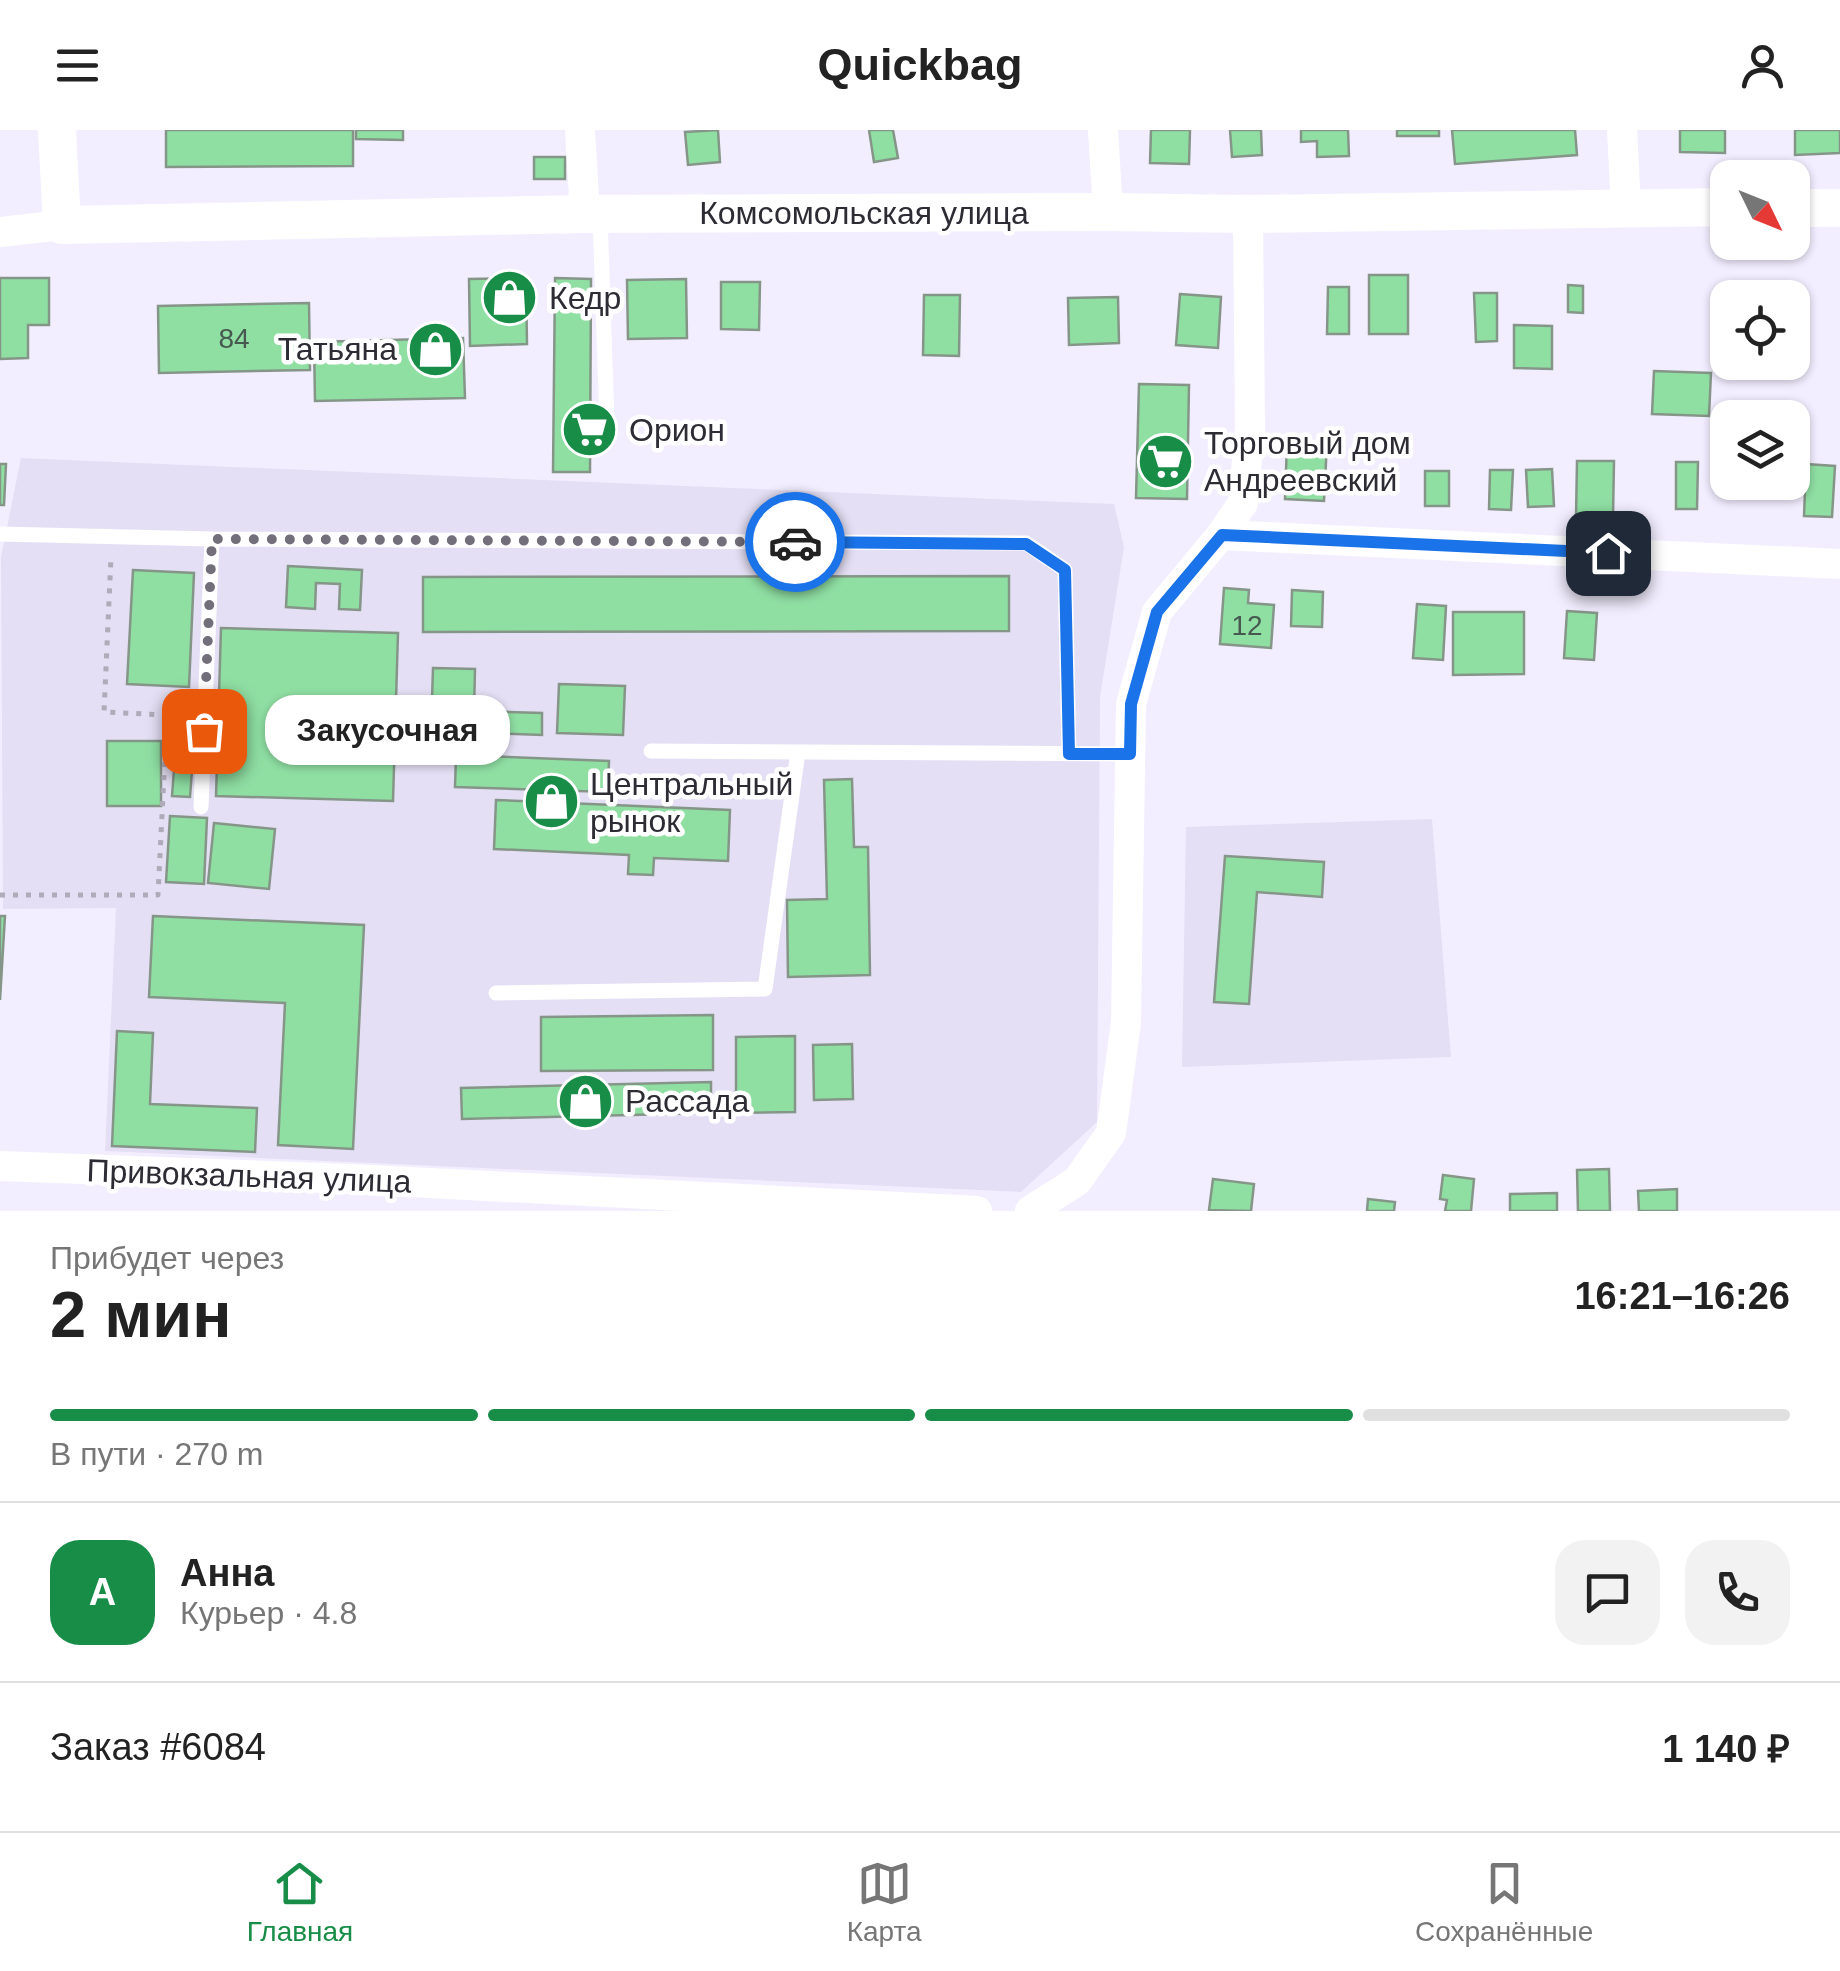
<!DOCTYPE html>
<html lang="ru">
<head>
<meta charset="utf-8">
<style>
	body { margin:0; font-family:Helvetica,sans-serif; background:#f2f2f2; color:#222; height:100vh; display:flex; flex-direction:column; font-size:38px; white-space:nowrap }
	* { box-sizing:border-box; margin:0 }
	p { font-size:32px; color:#767676 }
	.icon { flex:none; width:55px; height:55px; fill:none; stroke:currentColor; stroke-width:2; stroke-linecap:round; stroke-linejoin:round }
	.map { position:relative; height:1081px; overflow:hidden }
	.details { display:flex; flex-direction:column; background:#fff; flex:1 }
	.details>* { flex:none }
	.needle { width:65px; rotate:133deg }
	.tools { position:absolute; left:1710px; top:30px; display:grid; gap:20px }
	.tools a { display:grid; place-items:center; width:100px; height:100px; border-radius:20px; background:#fff; box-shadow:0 2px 8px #0004; font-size:50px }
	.pin { position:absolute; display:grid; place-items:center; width:85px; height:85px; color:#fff; margin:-42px; border-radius:20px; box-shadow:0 5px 15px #0006 }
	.courier { position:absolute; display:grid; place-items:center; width:100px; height:100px; margin:-50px; border:8px solid #1a73e8; border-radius:50%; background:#fff; color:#222; box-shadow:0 2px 12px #0007 }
	.bubble { position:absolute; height:70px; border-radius:30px; background:#fff; box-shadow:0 2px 8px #0004; font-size:32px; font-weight:800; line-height:70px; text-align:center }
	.headline em { font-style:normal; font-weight:800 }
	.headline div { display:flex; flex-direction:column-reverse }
	.headline { display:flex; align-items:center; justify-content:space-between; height:170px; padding:0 50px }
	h1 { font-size:65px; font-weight:800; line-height:75px }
	.bar { display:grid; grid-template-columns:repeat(4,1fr); gap:15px 10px; align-content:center; height:120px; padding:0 50px }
	.bar i { height:12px; border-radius:8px; background:#e0e0e0 }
	.bar .current { background:#188d48 }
	.bar p { grid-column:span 4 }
	.line { display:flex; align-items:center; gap:25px; padding:0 50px; border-top:2px solid #e0e0e0 }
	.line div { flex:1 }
	.round { display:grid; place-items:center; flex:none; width:105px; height:105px; border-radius:30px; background:#f2f2f2 }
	header { display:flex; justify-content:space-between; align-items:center; height:130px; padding:0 50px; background:#fff; font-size:45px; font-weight:800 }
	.menu { display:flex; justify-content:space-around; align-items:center; height:140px; border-top:2px solid #e0e0e0; background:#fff; font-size:28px; color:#767676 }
	.menu a { display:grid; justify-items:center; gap:5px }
	.menu .current { color:#188d48 }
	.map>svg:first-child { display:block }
</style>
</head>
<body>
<header><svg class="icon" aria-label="menu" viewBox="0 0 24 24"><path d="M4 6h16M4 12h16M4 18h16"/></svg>Quickbag<svg class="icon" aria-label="person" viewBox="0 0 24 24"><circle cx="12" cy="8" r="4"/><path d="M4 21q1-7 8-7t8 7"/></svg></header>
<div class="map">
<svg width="1840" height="1081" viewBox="0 0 1840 1081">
	<rect width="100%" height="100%" fill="#f3eeff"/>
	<path fill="#e4dff4" d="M 21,328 L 1114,374 L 1124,417 L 1100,567 L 1097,992 L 1021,1062 L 105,1021 L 116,778 L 3,779 L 1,427 Z
		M 1432,689 L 1451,927 L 1182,937 L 1186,697 Z"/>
	<path fill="#8fdfa3" stroke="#859688" stroke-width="2.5" d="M 166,0 L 353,0 L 353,36 L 166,37 Z
		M 356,0 L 403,0 L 403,10 L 356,9 Z
		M 718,0 L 720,32 L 688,35 L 685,2 Z
		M 869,0 L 893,0 L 898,28 L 874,32 Z
		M 1151,0 L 1190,0 L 1189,34 L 1150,33 Z
		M 1230,0 L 1261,0 L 1262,25 L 1232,27 Z
		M 1301,0 L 1348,0 L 1349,26 L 1317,27 L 1317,11 L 1301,12 Z
		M 1397,0 L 1439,0 L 1439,6 L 1397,6 Z
		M 1452,0 L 1575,0 L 1577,25 L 1455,34 Z
		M 1680,0 L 1725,0 L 1725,23 L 1680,22 Z
		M 1795,0 L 1840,0 L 1840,23 L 1795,25 Z
		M 534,27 L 565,27 L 565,49 L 534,49 Z
		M 1369,145 L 1408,145 L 1408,204 L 1369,204 Z
		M 0,148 L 49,148 L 49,195 L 28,195 L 28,228 L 0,229 Z
		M 526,148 L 527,214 L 470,216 L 469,149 Z
		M 555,148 L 591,149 L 590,342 L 553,342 Z
		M 686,149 L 687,208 L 628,209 L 627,150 Z
		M 721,152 L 760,152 L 759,200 L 721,199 Z
		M 1568,155 L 1583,156 L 1583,183 L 1568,182 Z
		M 1328,157 L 1349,157 L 1349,204 L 1327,204 Z
		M 1474,163 L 1497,163 L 1497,211 L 1476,212 Z
		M 1180,164 L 1221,167 L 1218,218 L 1176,215 Z
		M 924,165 L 960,165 L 959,226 L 923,225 Z
		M 1118,167 L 1119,213 L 1069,215 L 1068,168 Z
		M 309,173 L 310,240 L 159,243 L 158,176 Z
		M 1514,195 L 1552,196 L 1552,239 L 1514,238 Z
		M 463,208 L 465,268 L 315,271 L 314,212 Z
		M 1654,241 L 1711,243 L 1709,286 L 1652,284 Z
		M 1139,254 L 1189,255 L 1187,369 L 1136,368 Z
		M 1287,312 L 1327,313 L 1324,371 L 1285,369 Z
		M 1577,331 L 1614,331 L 1613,388 L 1576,387 Z
		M 1676,332 L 1698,332 L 1697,379 L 1676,379 Z
		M 0,334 L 6,334 L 4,375 L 0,375 Z
		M 1806,334 L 1835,336 L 1832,387 L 1804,386 Z
		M 1552,339 L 1554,376 L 1528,377 L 1526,340 Z
		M 1490,340 L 1513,340 L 1511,380 L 1489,379 Z
		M 1425,341 L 1449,341 L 1449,376 L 1425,376 Z
		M 288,436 L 362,440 L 360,480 L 339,479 L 340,454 L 316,453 L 315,479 L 286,477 Z
		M 133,440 L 194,443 L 189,557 L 127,554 Z
		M 1009,446 L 1009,501 L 423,502 L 423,447 Z
		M 1224,458 L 1249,460 L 1248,473 L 1274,475 L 1271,518 L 1220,514 Z
		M 1292,460 L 1323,462 L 1322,497 L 1291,496 Z
		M 1417,474 L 1446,476 L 1443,530 L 1413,528 Z
		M 1567,481 L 1597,483 L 1594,530 L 1564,528 Z
		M 1453,482 L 1524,482 L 1524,544 L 1453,545 Z
		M 221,498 L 398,503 L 393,671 L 216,666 Z
		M 433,538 L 475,539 L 474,581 L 542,583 L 542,605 L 431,601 Z
		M 559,554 L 625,556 L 623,605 L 557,603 Z
		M 177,600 L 195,601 L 190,667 L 172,666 Z
		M 107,611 L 161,611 L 161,676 L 107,676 Z
		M 456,625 L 609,631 L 608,662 L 455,657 Z
		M 852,649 L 854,717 L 868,717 L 870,845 L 788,847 L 787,770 L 827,769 L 824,650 Z
		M 496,670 L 730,680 L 728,731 L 654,728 L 653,745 L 628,744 L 629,725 L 494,719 Z
		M 170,686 L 207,688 L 204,754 L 166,752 Z
		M 214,693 L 275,699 L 269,759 L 208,753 Z
		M 1225,726 L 1324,732 L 1322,767 L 1257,762 L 1249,874 L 1214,872 Z
		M 0,786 L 5,786 L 0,870 Z
		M 153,786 L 364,795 L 353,1019 L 278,1015 L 285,873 L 149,867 Z
		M 713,885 L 713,940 L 541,941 L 541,887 Z
		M 117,901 L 153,903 L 150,974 L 257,978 L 255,1022 L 112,1016 Z
		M 795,906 L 795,982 L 736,983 L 736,907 Z
		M 852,914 L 853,969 L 814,970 L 813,915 Z
		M 711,952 L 711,983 L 462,989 L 461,958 Z
		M 1609,1039 L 1610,1081 L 1578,1081 L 1577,1040 Z
		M 1443,1045 L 1474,1049 L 1471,1081 L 1445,1081 L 1447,1070 L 1440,1069 Z
		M 1213,1049 L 1254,1054 L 1251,1081 L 1209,1080 Z
		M 1677,1059 L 1677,1081 L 1639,1081 L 1638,1061 Z
		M 1557,1063 L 1557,1081 L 1510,1081 L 1510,1064 Z
		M 1368,1069 L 1395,1072 L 1394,1081 L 1367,1081 Z"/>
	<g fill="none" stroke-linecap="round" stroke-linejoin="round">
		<path stroke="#afabb9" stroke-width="5" stroke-dasharray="5 8" stroke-linecap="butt" d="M 0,765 L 158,765 L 167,585 L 104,582 L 111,427"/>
		<path stroke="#fff" stroke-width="15" d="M 600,86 L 607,292
			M 0,404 L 212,409 L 1026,413 L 1065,440 L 1069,624
			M 651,621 L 1131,624
			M 201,677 L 212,409
			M 496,863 L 765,859 L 798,622"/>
		<path stroke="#fff" stroke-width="30" d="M 580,0 L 585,84
			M 1103,0 L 1108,82
			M 1622,0 L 1626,77
			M 0,102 L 62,95
			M 1221,405 L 1840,434
			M 0,1036 L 351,1049 L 977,1081
			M 1030,1081 L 1077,1051 L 1111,1003 L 1126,892 L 1131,574 L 1157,482 L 1221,405 L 1243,373 L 1250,298 L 1248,84"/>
		<path stroke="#fff" stroke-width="38" d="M 57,0 L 62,95 L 585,84 L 1108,82 L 1248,84 L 1728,77
			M 1792,78 L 1840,78"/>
	</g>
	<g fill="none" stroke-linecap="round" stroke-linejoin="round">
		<path stroke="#726f7a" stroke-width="10" stroke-dasharray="0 18" d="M 204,601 L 212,409 L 795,412"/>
		<path stroke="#1a73e8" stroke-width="12" d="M 795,412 L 1026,414 L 1065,440 L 1069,624 L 1130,624 L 1131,574 L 1157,482 L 1222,405 L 1608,423"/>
	</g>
	<defs>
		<symbol id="shop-disc" viewBox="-11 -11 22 22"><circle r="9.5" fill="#188d48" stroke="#fff"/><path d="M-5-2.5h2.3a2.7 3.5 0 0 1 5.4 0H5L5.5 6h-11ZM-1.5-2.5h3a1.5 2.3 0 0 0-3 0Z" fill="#fff"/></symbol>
		<symbol id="supermarket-disc" viewBox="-11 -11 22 22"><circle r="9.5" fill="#188d48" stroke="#fff"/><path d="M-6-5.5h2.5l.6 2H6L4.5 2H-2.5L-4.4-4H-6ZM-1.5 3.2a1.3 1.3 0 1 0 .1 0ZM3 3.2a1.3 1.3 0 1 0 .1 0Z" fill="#fff"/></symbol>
	</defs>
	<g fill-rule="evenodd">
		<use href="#shop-disc" x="478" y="136" width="63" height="63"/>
		<use href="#shop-disc" x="404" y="188" width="63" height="63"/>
		<use href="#supermarket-disc" x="558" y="268" width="63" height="63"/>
		<use href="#supermarket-disc" x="1134" y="300" width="63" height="63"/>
		<use href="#shop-disc" x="520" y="640" width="63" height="63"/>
		<use href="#shop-disc" x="554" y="940" width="63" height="63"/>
	</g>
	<g text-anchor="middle" stroke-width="9" stroke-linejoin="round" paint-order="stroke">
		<g font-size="28" fill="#46584f">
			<text x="234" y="218">84</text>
			<text x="1247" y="505">12</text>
		</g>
		<g font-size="32" fill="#2d2b33" stroke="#fff">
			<text x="864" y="94">Комсомольская улица</text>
			<text transform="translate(249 1046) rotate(2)" y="11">Привокзальная улица</text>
		</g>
		<g font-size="32" fill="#2d2b33" stroke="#fff" text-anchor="start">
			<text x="549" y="179">Кедр</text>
			<text x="397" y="230" text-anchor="end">Татьяна</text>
			<text x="629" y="311">Орион</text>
			<text x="1204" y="324">Торговый дом<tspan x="1204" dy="37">Андреевский</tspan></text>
			<text x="590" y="665">Центральный<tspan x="590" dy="37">рынок</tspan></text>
			<text x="625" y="982">Рассада</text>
		</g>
	</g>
</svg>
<div class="tools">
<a><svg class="needle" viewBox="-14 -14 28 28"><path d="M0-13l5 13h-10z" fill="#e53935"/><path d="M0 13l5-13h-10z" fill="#767676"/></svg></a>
<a><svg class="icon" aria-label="locate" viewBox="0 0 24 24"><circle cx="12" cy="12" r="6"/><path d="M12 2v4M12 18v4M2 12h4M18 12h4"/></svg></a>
<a><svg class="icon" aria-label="layers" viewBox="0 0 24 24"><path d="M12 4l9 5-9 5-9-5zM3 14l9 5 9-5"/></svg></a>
</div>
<div class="pin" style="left:204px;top:601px;background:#ea580c"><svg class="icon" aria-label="bag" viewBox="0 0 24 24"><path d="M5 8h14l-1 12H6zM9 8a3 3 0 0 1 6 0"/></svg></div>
<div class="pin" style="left:1608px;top:423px;background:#1f2937"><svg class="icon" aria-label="home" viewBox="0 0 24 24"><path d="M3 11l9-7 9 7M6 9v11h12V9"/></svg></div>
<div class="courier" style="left:795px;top:412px"><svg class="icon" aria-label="car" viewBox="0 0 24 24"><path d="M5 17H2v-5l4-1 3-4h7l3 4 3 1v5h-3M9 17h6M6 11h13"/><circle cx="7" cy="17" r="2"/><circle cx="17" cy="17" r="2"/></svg></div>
<div class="bubble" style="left:265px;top:565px;width:245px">Закусочная</div>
</div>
<section class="details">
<div class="headline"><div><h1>2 мин</h1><p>Прибудет через</p></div><em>16:21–16:26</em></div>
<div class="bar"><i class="current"></i><i class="current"></i><i class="current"></i><i></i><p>В пути · 270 m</p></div>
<div class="line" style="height:180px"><b class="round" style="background:#188d48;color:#fff">А</b><div><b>Анна</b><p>Курьер · 4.8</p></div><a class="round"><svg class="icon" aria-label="chat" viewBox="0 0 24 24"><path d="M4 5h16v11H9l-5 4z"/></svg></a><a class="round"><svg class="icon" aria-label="phone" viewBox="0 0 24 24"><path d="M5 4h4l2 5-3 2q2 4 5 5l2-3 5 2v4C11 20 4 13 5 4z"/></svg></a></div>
<div class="line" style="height:130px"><div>Заказ #6084</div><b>1 140 ₽</b></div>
</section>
<nav class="menu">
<a class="current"><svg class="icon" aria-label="home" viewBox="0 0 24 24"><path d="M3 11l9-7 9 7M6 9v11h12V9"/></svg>Главная</a>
<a><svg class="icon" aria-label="map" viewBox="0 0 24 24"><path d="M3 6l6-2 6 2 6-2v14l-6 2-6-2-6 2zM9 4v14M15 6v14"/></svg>Карта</a>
<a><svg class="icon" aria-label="saved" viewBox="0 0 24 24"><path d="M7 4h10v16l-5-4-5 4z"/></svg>Сохранённые</a>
</nav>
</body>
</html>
